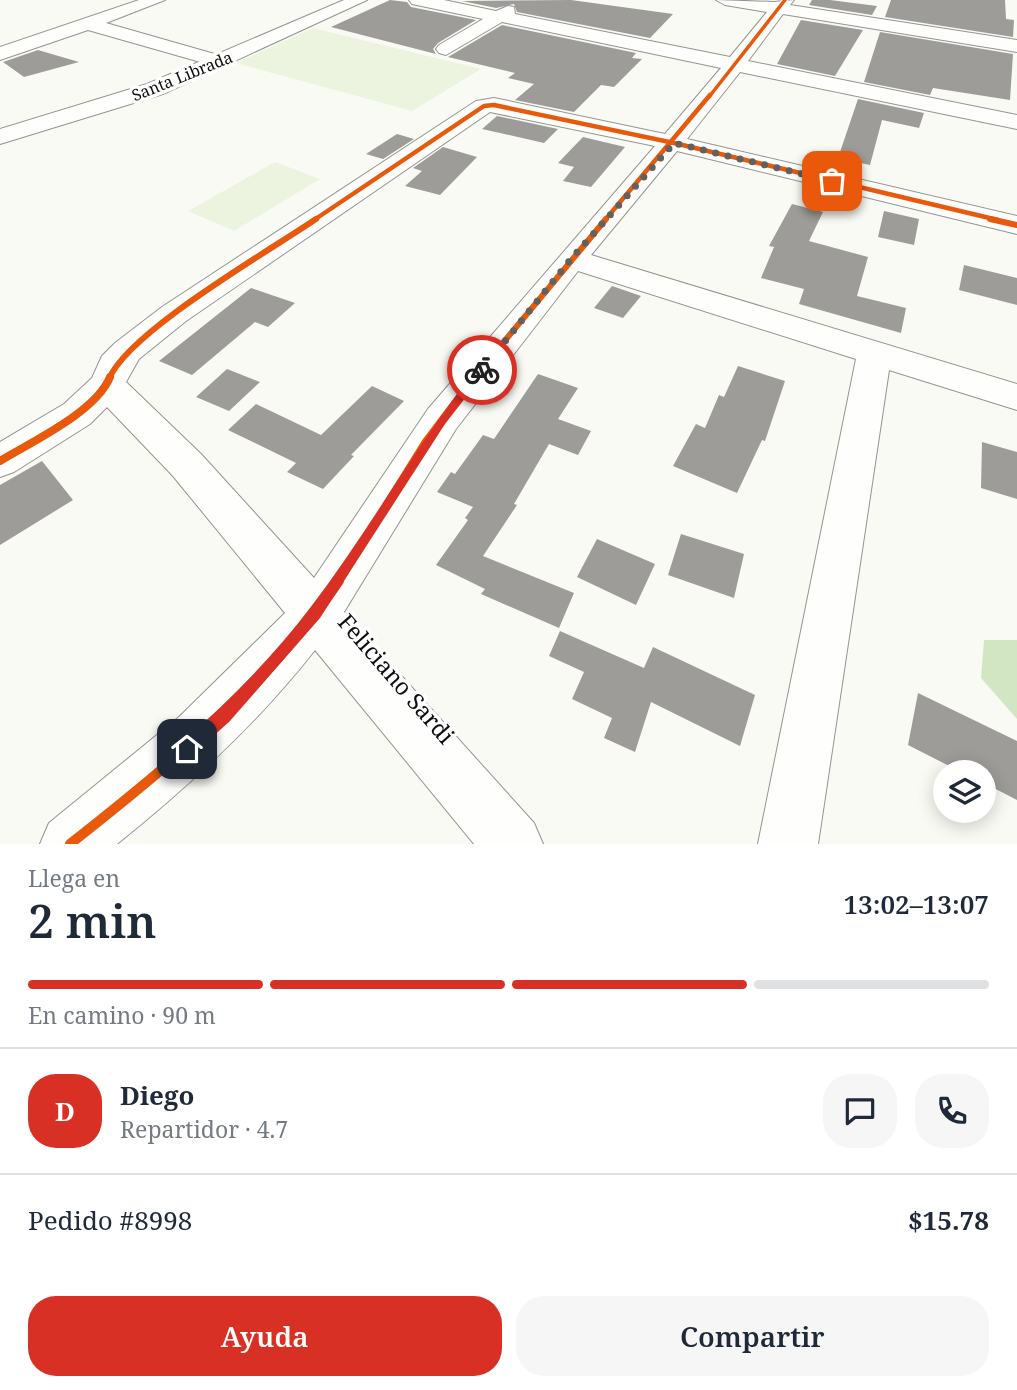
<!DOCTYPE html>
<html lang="es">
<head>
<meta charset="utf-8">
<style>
	body { margin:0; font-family:"Noto Serif",serif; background:#f6f6f7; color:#1f2937; height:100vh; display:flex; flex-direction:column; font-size:26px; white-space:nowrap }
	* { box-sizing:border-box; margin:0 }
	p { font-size:23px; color:#747a83 }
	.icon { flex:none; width:38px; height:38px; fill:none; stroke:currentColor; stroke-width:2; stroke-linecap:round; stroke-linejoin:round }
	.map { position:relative; height:844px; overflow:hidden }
	.side { display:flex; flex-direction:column; background:#fff; flex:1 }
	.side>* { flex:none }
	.tools { position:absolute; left:933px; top:760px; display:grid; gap:14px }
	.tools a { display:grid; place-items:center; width:63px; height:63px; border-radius:50%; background:#fff; box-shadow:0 4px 18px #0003; font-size:35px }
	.pin { position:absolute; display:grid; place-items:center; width:60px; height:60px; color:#fff; margin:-30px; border-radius:14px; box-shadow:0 4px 10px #0006 }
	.courier { position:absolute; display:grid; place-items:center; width:70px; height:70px; margin:-35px; border:5px solid #d93025; border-radius:50%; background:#fff; color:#222; box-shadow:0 2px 9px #0007 }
	.headline em { font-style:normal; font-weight:600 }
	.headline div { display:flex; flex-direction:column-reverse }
	.headline { display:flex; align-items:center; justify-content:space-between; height:119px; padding:0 28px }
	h1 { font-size:46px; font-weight:600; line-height:52px }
	.bar { display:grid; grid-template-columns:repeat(4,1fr); gap:10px 7px; align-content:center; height:84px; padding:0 28px }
	.bar i { height:9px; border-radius:5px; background:#e0e1e3 }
	.bar .on { background:#d93025 }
	.bar p { grid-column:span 4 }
	.line { display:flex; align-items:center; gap:18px; padding:0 28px; border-top:2px solid #e0e1e3 }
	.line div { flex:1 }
	.round { display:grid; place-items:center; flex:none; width:74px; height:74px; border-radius:28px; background:#f6f6f7 }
	.primary-button { display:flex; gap:14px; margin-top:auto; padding:14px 28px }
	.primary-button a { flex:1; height:80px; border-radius:28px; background:#d93025; color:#fff; font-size:28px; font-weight:600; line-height:80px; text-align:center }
	.primary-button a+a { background:#f6f6f7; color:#1f2937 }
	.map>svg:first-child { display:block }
</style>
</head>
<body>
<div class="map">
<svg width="1017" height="844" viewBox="0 0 1017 844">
	<rect width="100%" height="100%" fill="#fafaf4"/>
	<path fill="#d2e6c4" d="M 984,640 L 1017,640 L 1017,719 L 981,678 Z"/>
	<path fill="#ecf3df" d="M 313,28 L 481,69 L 412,111 L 236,63 Z
		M 275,162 L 320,179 L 234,231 L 188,211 Z"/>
	<path fill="#9e9c99" d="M 390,0 L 407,2 L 411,7 L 476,20 L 438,43 L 433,49 L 436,54 L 331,27 Z
		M 571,0 L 673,14 L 650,38 L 517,12 L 514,4 L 496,8 L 462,1 Z
		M 812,0 L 830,0 L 877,6 L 872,15 L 809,5 Z
		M 891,0 L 1005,0 L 1006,19 L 1014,20 L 1013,37 L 885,17 Z
		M 801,20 L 863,30 L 835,76 L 777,64 Z
		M 502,25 L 636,53 L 632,58 L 642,59 L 614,87 L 601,85 L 574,112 L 515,100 L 534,84 L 508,78 L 515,73 L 448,57 Z
		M 880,32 L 1013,54 L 1010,100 L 933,88 L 930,95 L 864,82 Z
		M 38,50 L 79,62 L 24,77 L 3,62 Z
		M 858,99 L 924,113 L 919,128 L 882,120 L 870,165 L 838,158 Z
		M 497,116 L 558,129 L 544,143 L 482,129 Z
		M 397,134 L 414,139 L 383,159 L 366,154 Z
		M 583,137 L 625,147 L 591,187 L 563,181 L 574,167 L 558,163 Z
		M 443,147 L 477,157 L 440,195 L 405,186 L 422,171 L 413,168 Z
		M 792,204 L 823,212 L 809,241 L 868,257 L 857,296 L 906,308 L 901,333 L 799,304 L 804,289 L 761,278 L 774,247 L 769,246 Z
		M 884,211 L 919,219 L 914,245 L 878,237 Z
		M 964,265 L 1017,278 L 1017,305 L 959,290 Z
		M 612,286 L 641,296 L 623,318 L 594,308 Z
		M 251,288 L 295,303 L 268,327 L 255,322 L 192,375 L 159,361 Z
		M 738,366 L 785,381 L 765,441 L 762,440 L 737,493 L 673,466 L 696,424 L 705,428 L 719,395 L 724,397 Z
		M 227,369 L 260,382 L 229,411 L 196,397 Z
		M 538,374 L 578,388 L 558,419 L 591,431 L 578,455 L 549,444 L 514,504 L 517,505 L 483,556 L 574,593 L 559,628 L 481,594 L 485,589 L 436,565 L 468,520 L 465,518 L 473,507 L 437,492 L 451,472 L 455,474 L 483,435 L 494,439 Z
		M 372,386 L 404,401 L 351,455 L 354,456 L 323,489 L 287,472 L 296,463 L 228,430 L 256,404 L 321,435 Z
		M 982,442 L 1017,452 L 1017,499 L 981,488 Z
		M 42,461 L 73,500 L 0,545 L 0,485 Z
		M 681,534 L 744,554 L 734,598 L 668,575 Z
		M 597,539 L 655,564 L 636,605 L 577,577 Z
		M 560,631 L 644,668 L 653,647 L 755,695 L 740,746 L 651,702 L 635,752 L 604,738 L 612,718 L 572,699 L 584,672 L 549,656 Z
		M 918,693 L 1017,741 L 1017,800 L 984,783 L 984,772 L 961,772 L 908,745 Z"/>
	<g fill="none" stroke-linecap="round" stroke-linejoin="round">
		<defs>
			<path id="minor" d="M 139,0 L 165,0 L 106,23 L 225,57 L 228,61 L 225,65 L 211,65 L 88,30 L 0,60 L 0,47 Z
				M 409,0 L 444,0 L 496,11 L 508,6 L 514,7 L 515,14 L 730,57 L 767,12 L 725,5 L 716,0 L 774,2 L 794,0 L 790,5 L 1017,40 L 1017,52 L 783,14 L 748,61 L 1017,115 L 1017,129 L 740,72 L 687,139 L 1017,216 L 1017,234 L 677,151 L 591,255 L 1017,384 L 1017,410 L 889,370 L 818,844 L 758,844 L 856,359 L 578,271 L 456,429 L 344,612 L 534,823 L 543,844 L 474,844 L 315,650 C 258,723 189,786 117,844 L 40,844 L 49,823 L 179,717 L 285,613 L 173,476 L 107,407 L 90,424 L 14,472 L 0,477 L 0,442 L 64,404 L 92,378 L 102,356 L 115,343 L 162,307 L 476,101 L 494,98 L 665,134 L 721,68 L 502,22 L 446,55 L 439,53 L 436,49 L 439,45 L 483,19 L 412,4 ZM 490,112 L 655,146 L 428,409 L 314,578 L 201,454 L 126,382 L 139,359 L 186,321 Z"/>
			<path id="tertiary" d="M 344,0 L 367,0 L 163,94 L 0,144 L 0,129 L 147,84 Z"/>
		</defs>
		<use href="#minor" stroke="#949492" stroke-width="2"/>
		<use href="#tertiary" stroke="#949492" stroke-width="2"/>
		<use href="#minor" fill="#fefefd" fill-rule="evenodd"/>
		<use href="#tertiary" fill="#fefefd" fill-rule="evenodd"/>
		<defs>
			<path id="cycleway-far4" d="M 709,97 L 785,0"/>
			<path id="cycleway-far3" d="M 314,220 L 484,106 L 494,105 L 674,143 L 998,220
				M 605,220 L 710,95"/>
			<path id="cycleway-far2" d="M 990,219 L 1017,225
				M 109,379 C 128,332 269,251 316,219
				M 473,379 L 606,219"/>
			<path id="cycleway-far1" d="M 0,461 C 31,442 96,412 110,377
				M 338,583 L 425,443 L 475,377"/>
			<path id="cycleway" d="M 70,844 C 168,767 268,685 339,581"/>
		</defs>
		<use href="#cycleway-far4" stroke="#fff" stroke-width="6"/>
		<use href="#cycleway-far3" stroke="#fff" stroke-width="7"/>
		<use href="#cycleway-far2" stroke="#fff" stroke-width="10"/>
		<use href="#cycleway-far1" stroke="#fff" stroke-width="12"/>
		<use href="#cycleway" stroke="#fff" stroke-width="14"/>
		<use href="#cycleway-far4" stroke="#e8590c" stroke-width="3.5"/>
		<use href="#cycleway-far3" stroke="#e8590c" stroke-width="4.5"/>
		<use href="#cycleway-far2" stroke="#e8590c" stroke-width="6"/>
		<use href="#cycleway-far1" stroke="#e8590c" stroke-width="8"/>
		<use href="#cycleway" stroke="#e8590c" stroke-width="10"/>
	</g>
	<path fill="#d93025" d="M 478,367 L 487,370 L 445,424 L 320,618 L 229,722 L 192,755 L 181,755 L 181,743 C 227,703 273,657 310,608 C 370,530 416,444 478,367 Z"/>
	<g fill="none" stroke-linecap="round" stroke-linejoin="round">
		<path stroke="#61615e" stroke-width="7" stroke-dasharray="0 12.6" d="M 482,370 L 571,259 L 674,143 L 832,181"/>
	</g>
	<g text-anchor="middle" stroke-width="7" stroke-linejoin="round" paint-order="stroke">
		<g font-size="16" fill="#0e0e0e" stroke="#fff">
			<text transform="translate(182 76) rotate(-22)" y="6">Santa Librada</text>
		</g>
		<g font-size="23" fill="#0e0e0e" stroke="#fff">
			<text transform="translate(396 679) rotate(49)" y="8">Feliciano Sardi</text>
		</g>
	</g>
</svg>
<div class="tools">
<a><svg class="icon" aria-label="layers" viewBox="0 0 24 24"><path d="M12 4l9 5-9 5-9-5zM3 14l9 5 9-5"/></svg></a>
</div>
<div class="pin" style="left:832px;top:181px;background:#ea580c"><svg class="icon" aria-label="bag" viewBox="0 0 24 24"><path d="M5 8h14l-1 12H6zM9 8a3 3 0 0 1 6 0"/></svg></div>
<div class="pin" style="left:187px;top:749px;background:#1f2937"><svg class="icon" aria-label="home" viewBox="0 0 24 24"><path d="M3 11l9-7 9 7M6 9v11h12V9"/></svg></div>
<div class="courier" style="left:482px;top:370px"><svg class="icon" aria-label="bike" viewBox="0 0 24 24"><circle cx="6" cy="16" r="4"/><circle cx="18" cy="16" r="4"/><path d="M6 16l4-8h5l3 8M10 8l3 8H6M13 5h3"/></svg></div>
</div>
<section class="side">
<div class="headline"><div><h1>2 min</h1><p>Llega en</p></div><em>13:02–13:07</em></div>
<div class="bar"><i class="on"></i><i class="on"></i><i class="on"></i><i></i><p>En camino · 90 m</p></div>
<div class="line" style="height:126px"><b class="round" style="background:#d93025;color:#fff">D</b><div><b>Diego</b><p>Repartidor · 4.7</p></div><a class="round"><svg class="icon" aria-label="chat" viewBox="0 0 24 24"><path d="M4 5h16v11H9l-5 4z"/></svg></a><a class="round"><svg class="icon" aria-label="phone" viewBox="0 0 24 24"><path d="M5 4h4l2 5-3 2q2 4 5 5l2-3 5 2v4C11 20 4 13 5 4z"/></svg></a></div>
<div class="line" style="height:91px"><div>Pedido #8998</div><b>$15.78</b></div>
<div class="primary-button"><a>Ayuda</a><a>Compartir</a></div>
</section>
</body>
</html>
